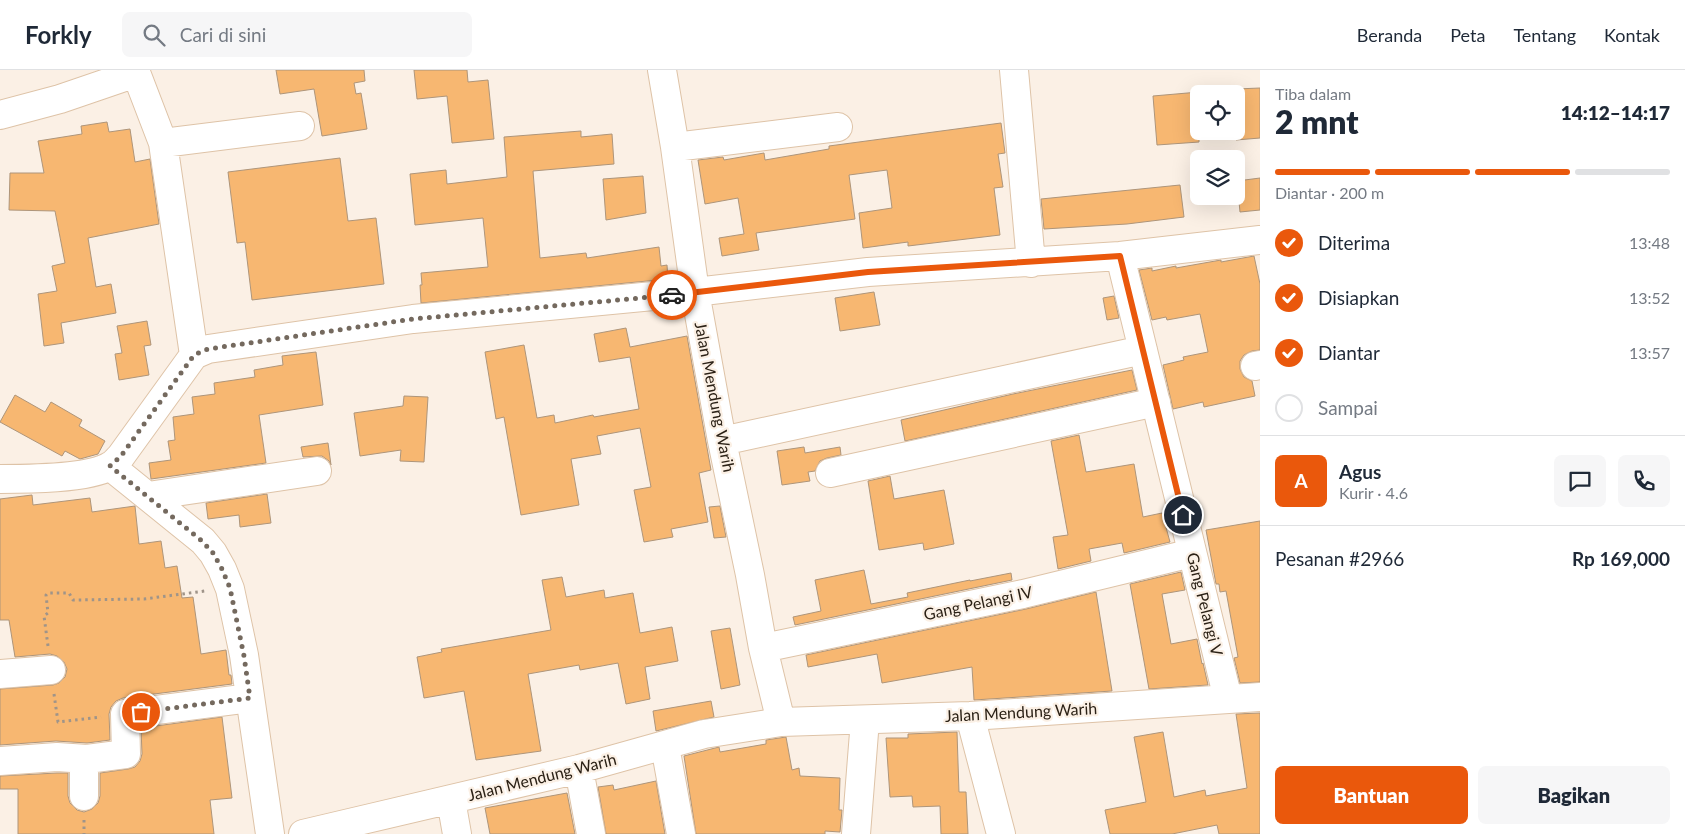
<!DOCTYPE html>
<html lang="id">
<head>
<meta charset="utf-8">
<style>
	body { margin:0; font-family:Lato,sans-serif; background:#f6f6f7; color:#1f2937; height:100vh; display:flex; flex-direction:column; font-size:19px; white-space:nowrap }
	* { box-sizing:border-box; margin:0 }
	p { font-size:16px; color:#747a83 }
	.icon { flex:none; width:28px; height:28px; fill:none; stroke:currentColor; stroke-width:2; stroke-linecap:round; stroke-linejoin:round }
	.map { position:relative; flex:1; overflow:hidden }
	.side { display:flex; flex-direction:column; background:#fff; width:425px }
	.side>* { flex:none }
	.buttons { position:absolute; left:1190px; top:15px; display:grid; gap:10px }
	.buttons a { display:grid; place-items:center; width:55px; height:55px; border-radius:8px; background:#fff; box-shadow:0 5px 20px #0002; font-size:25px }
	.pin { position:absolute; display:grid; place-items:center; width:42px; height:42px; color:#fff; margin:-21px; border:2px solid #fff; border-radius:50%; box-shadow:0 1px 5px #0007 }
	.courier { position:absolute; display:grid; place-items:center; width:50px; height:50px; margin:-25px; border:4px solid #ea580c; border-radius:50%; background:#fff; color:#222; box-shadow:0 1px 6px #0007 }
	.head em { font-style:normal; font-weight:800 }
	.head div { display:flex; flex-direction:column-reverse }
	.head { display:flex; align-items:center; justify-content:space-between; height:85px; padding:0 15px }
	h1 { font-size:32px; font-weight:800; line-height:38px }
	.bar { display:grid; grid-template-columns:repeat(4,1fr); gap:8px 5px; align-content:center; height:60px; padding:0 15px }
	.bar i { height:6px; border-radius:4px; background:#e0e1e3 }
	.bar .active { background:#ea580c }
	.bar p { grid-column:span 4 }
	.line { display:flex; align-items:center; gap:12px; padding:0 15px; border-top:1px solid #e0e1e3 }
	.line div { flex:1 }
	.round { display:grid; place-items:center; flex:none; width:52px; height:52px; border-radius:8px; background:#f6f6f7 }
	ol { padding:0 15px; list-style:none }
	li { display:flex; align-items:center; gap:15px; height:55px }
	li p { margin-inline-start:auto }
	li .icon { padding:5px; border-radius:50%; background:#ea580c; color:#fff; stroke-width:4 }
	li:last-child { color:#747a83 }
	li i { width:28px; height:28px; border:2px solid #e0e1e3; border-radius:50% }
	.cta { display:flex; gap:10px; margin-top:auto; padding:10px 15px }
	.cta a { flex:1; height:58px; border-radius:8px; background:#ea580c; color:#fff; font-size:20px; font-weight:800; line-height:58px; text-align:center }
	.cta a+a { background:#f6f6f7; color:#1f2937 }
	header { display:flex; align-items:center; gap:30px; box-sizing:border-box; height:70px; padding:0 25px; background:#fff; border-bottom:1px solid #e0e1e3 }
	header strong { font-size:24px }
	nav { display:flex; gap:28px; margin-inline-start:auto; font-size:18px }
	.search { width:350px; height:45px; background:#f6f6f7; display:flex; align-items:center; gap:12px; box-sizing:border-box; padding:0 18px; border-radius:8px; color:#747a83; font-size:19px }
	main { display:flex; flex:1; min-height:0 }
	.map>svg:first-child { display:block }
</style>
</head>
<body>
<header>
<strong>Forkly</strong>
<div class="search"><svg class="icon" aria-label="search" viewBox="0 0 24 24"><circle cx="10" cy="10" r="6"/><path d="M15 15l6 6"/></svg>Cari di sini</div>
<nav><a>Beranda</a><a>Peta</a><a>Tentang</a><a>Kontak</a></nav>
</header>
<main>
<div class="map">
<svg width="1260" height="764" viewBox="0 0 1260 764">
	<rect width="100%" height="100%" fill="#fbf0e5"/>
	<path fill="#f7b771" stroke="#ae957a" d="M 276,0 L 364,0 L 365,11 L 354,13 L 356,24 L 361,23 L 367,59 L 322,66 L 314,19 L 280,24 Z
		M 414,0 L 467,0 L 468,12 L 488,10 L 494,69 L 452,73 L 447,26 L 417,29 Z
		M 1260,18 L 1260,68 L 1236,70 L 1236,19 Z
		M 1199,22 L 1199,72 L 1157,75 L 1153,26 Z
		M 107,52 L 109,62 L 130,59 L 135,92 L 150,89 L 159,154 L 88,168 L 96,217 L 111,214 L 116,243 L 61,253 L 64,273 L 44,276 L 38,224 L 57,221 L 52,196 L 65,193 L 55,141 L 9,140 L 10,103 L 44,103 L 38,71 L 82,64 L 81,56 Z
		M 1001,53 L 1005,83 L 998,84 L 1003,117 L 994,118 L 1000,165 L 908,176 L 908,172 L 863,178 L 859,143 L 892,138 L 887,100 L 849,105 L 855,149 L 756,163 L 759,180 L 722,186 L 719,168 L 744,164 L 738,128 L 705,134 L 698,90 L 723,87 L 724,90 L 764,83 L 765,90 L 829,79 L 829,76 Z
		M 581,61 L 581,67 L 612,64 L 614,94 L 533,101 L 540,188 L 586,183 L 587,188 L 659,177 L 661,196 L 667,195 L 668,209 L 421,233 L 420,215 L 422,215 L 421,203 L 488,197 L 483,148 L 415,155 L 410,104 L 446,100 L 447,114 L 507,107 L 504,67 Z
		M 340,88 L 348,151 L 376,148 L 384,214 L 252,230 L 245,172 L 237,173 L 228,102 Z
		M 643,106 L 646,143 L 606,150 L 603,109 Z
		M 1260,108 L 1260,140 L 1240,142 L 1237,111 Z
		M 1180,115 L 1184,147 L 1127,154 L 1044,159 L 1041,129 Z
		M 1254,186 L 1260,214 L 1260,280 L 1252,281 L 1244,285 L 1240,291 L 1240,299 L 1244,307 L 1252,311 L 1255,326 L 1204,337 L 1203,332 L 1173,339 L 1163,295 L 1184,290 L 1183,287 L 1208,282 L 1200,244 L 1167,250 L 1166,247 L 1152,250 L 1139,200 L 1152,198 L 1152,201 L 1176,196 L 1176,198 L 1221,190 L 1221,192 Z
		M 874,222 L 880,255 L 840,261 L 835,228 Z
		M 1114,226 L 1119,248 L 1107,250 L 1103,228 Z
		M 147,251 L 151,275 L 144,276 L 149,305 L 119,310 L 115,284 L 122,283 L 117,256 Z
		M 626,258 L 630,277 L 687,266 L 711,400 L 699,403 L 708,452 L 671,459 L 673,467 L 644,472 L 634,420 L 651,417 L 640,358 L 597,366 L 601,384 L 571,389 L 579,435 L 521,445 L 504,347 L 496,349 L 485,282 L 524,275 L 537,348 L 554,345 L 555,353 L 593,345 L 594,347 L 639,339 L 630,287 L 599,292 L 594,264 Z
		M 316,282 L 323,335 L 259,345 L 266,393 L 151,409 L 149,393 L 171,390 L 168,371 L 175,370 L 173,347 L 194,344 L 192,327 L 215,324 L 214,313 L 255,307 L 254,300 L 283,295 L 282,286 Z
		M 1132,300 L 1137,320 L 905,371 L 901,350 L 1013,324 Z
		M 15,325 L 45,342 L 51,332 L 82,350 L 79,356 L 105,371 L 98,384 L 80,389 L 65,381 L 62,386 L 0,352 Z
		M 404,326 L 428,327 L 424,392 L 400,391 L 401,380 L 360,386 L 354,343 L 403,336 Z
		M 1079,365 L 1086,402 L 1134,394 L 1143,447 L 1162,443 L 1170,472 L 1124,483 L 1122,473 L 1089,479 L 1091,491 L 1058,499 L 1053,467 L 1068,465 L 1051,371 Z
		M 328,373 L 331,395 L 329,391 L 322,386 L 303,387 L 301,377 Z
		M 804,377 L 805,383 L 840,377 L 841,385 L 827,388 L 820,391 L 815,401 L 808,402 L 810,411 L 782,415 L 777,381 Z
		M 890,406 L 894,429 L 944,420 L 954,474 L 924,480 L 923,473 L 879,480 L 868,411 Z
		M 267,424 L 271,453 L 240,457 L 239,445 L 208,449 L 206,433 Z
		M 32,425 L 33,435 L 90,428 L 92,442 L 135,436 L 139,474 L 161,471 L 165,498 L 177,496 L 182,528 L 193,527 L 201,584 L 226,580 L 229,605 L 231,605 L 232,614 L 123,628 L 116,631 L 111,637 L 109,644 L 110,670 L 87,673 L 56,671 L 0,675 L 0,619 L 53,615 L 59,613 L 65,607 L 67,599 L 64,592 L 57,586 L 50,584 L 15,587 L 9,550 L 0,550 L 0,429 Z
		M 720,436 L 726,467 L 714,468 L 709,437 Z
		M 1260,451 L 1260,612 L 1240,613 L 1234,588 L 1238,587 L 1226,521 L 1220,522 L 1219,514 L 1216,514 L 1206,460 Z
		M 864,500 L 871,534 L 908,527 L 907,523 L 970,510 L 970,511 L 1011,503 L 1012,510 L 795,555 L 793,547 L 821,541 L 815,510 Z
		M 1181,502 L 1185,520 L 1162,524 L 1171,574 L 1197,569 L 1202,594 L 1203,593 L 1208,615 L 1149,619 L 1130,514 Z
		M 562,507 L 566,527 L 604,520 L 605,528 L 633,523 L 640,563 L 672,557 L 678,591 L 645,597 L 650,629 L 626,634 L 618,593 L 580,600 L 579,595 L 528,604 L 541,681 L 476,690 L 464,621 L 424,628 L 417,587 L 442,582 L 441,579 L 551,560 L 542,510 Z
		M 1096,522 L 1112,621 L 974,630 L 972,597 L 882,613 L 877,584 L 808,597 L 806,585 L 1026,539 Z
		M 730,558 L 740,615 L 721,619 L 711,561 Z
		M 711,631 L 714,647 L 656,661 L 653,641 Z
		M 1260,643 L 1260,764 L 1219,764 L 1217,755 L 1172,764 L 1110,764 L 1105,740 L 1146,732 L 1134,667 L 1163,662 L 1174,727 L 1205,720 L 1206,726 L 1247,718 L 1236,644 Z
		M 222,647 L 232,728 L 210,730 L 214,764 L 18,764 L 18,719 L 0,719 L 0,706 L 57,703 L 68,703 L 68,726 L 70,733 L 77,740 L 84,742 L 92,739 L 98,733 L 100,726 L 100,703 L 128,699 L 135,697 L 140,691 L 142,684 L 141,658 Z
		M 957,662 L 959,722 L 966,722 L 968,764 L 941,764 L 940,736 L 913,737 L 912,726 L 890,727 L 886,668 L 908,668 L 908,664 Z
		M 786,667 L 792,700 L 799,698 L 800,706 L 840,708 L 839,740 L 842,740 L 840,762 L 825,761 L 825,764 L 696,764 L 684,686 L 719,677 L 720,682 L 766,674 L 766,670 Z
		M 656,711 L 665,764 L 606,764 L 598,717 L 613,715 L 614,720 Z
		M 567,723 L 575,764 L 490,764 L 485,738 Z"/>
	<g fill="none" stroke-linecap="round" stroke-linejoin="round">
		<defs>
			<path id="minor" d="M 135,0 L 163,73 L 194,285
				M 662,0 L 675,77 L 695,222 L 722,371 L 750,505 L 763,578 L 781,652
				M 1014,0 L 1031,193
				M 0,45 L 60,29 L 136,3
				M 163,73 L 300,56
				M 675,77 L 838,57
				M 1120,186 L 1228,629
				M 1255,296 L 1260,295
				M 722,371 L 1143,280
				M 110,396 L 203,471 L 213,483 L 222,499 L 230,519 L 244,585 L 270,764
				M 830,403 L 1156,332
				M 0,409 C 26,409 88,409 110,396 C 114,394 118,389 121,386 L 194,285 L 208,279 L 413,249 L 695,222 L 868,202 L 1120,186 L 1260,170
				M 148,426 L 317,401
				M 763,578 L 1023,524 L 1192,483
				M 0,604 L 51,600
				M 970,646 L 1001,764
				M 665,676 L 681,764
				M 84,689 L 84,726
				M 0,691 L 57,687 L 87,689 L 126,684 L 125,644 L 250,628
				M 579,699 L 591,764
				M 451,730 L 457,764
				M 303,764 L 579,699 L 704,664 L 781,652 L 970,646 L 1260,627
				M 856,764 L 865,650"/>
		</defs>
		<use href="#minor" stroke="#dec3a7" stroke-width="30"/>
		<path stroke="#9f9489" stroke-width="3" stroke-dasharray="2.5 4" stroke-linecap="butt" d="M 48,576 L 44,546 L 48,543 L 46,525 L 48,523 L 69,523 L 73,530 L 144,529 L 205,521
			M 54,624 L 58,652 L 101,647
			M 84,750 L 84,764"/>
		<use href="#minor" stroke="#fff" stroke-width="28"/>
	</g>
	<g fill="none" stroke-linecap="round" stroke-linejoin="round">
		<path stroke="#74695e" stroke-width="5" stroke-dasharray="0 9" d="M 141,642 L 250,628 L 244,586 L 230,518 L 222,499 L 213,483 L 202,471 L 110,396 L 121,386 L 194,285 L 208,279 L 413,249 L 672,225"/>
		<path stroke="#ea580c" stroke-width="6" d="M 672,225 L 868,202 L 1120,186 L 1183,445"/>
	</g>
	<g text-anchor="middle" stroke-width="4.5" stroke-linejoin="round" paint-order="stroke">
		<g font-size="16" fill="#2b2116" stroke="#fbf0e5">
			<text transform="translate(715 327) rotate(79)" y="6">Jalan Mendung Warih</text>
			<text transform="translate(978 533) rotate(-12)" y="6">Gang Pelangi IV</text>
			<text transform="translate(1205 534) rotate(76)" y="6">Gang Pelangi V</text>
			<text transform="translate(1021 642) rotate(-3)" y="6">Jalan Mendung Warih</text>
			<text transform="translate(542 707) rotate(-14)" y="6">Jalan Mendung Warih</text>
		</g>
	</g>
</svg>
<div class="buttons">
<a><svg class="icon" aria-label="locate" viewBox="0 0 24 24"><circle cx="12" cy="12" r="6"/><path d="M12 2v4M12 18v4M2 12h4M18 12h4"/></svg></a>
<a><svg class="icon" aria-label="layers" viewBox="0 0 24 24"><path d="M12 4l9 5-9 5-9-5zM3 14l9 5 9-5"/></svg></a>
</div>
<div class="pin" style="left:141px;top:642px;background:#ea580c"><svg class="icon" aria-label="bag" viewBox="0 0 24 24"><path d="M5 8h14l-1 12H6zM9 8a3 3 0 0 1 6 0"/></svg></div>
<div class="pin" style="left:1183px;top:445px;background:#1f2937"><svg class="icon" aria-label="home" viewBox="0 0 24 24"><path d="M3 11l9-7 9 7M6 9v11h12V9"/></svg></div>
<div class="courier" style="left:672px;top:225px"><svg class="icon" aria-label="car" viewBox="0 0 24 24"><path d="M5 17H2v-5l4-1 3-4h7l3 4 3 1v5h-3M9 17h6M6 11h13"/><circle cx="7" cy="17" r="2"/><circle cx="17" cy="17" r="2"/></svg></div>
</div>
<section class="side">
<div class="head"><div><h1>2 mnt</h1><p>Tiba dalam</p></div><em>14:12–14:17</em></div>
<div class="bar"><i class="active"></i><i class="active"></i><i class="active"></i><i></i><p>Diantar · 200 m</p></div>
<ol>
<li><svg class="icon" aria-label="check" viewBox="0 0 24 24"><path d="M5 12l5 5 9-10"/></svg>Diterima<p>13:48</p></li>
<li><svg class="icon" aria-label="check" viewBox="0 0 24 24"><path d="M5 12l5 5 9-10"/></svg>Disiapkan<p>13:52</p></li>
<li><svg class="icon" aria-label="check" viewBox="0 0 24 24"><path d="M5 12l5 5 9-10"/></svg>Diantar<p>13:57</p></li>
<li><i></i>Sampai</li>
</ol>
<div class="line" style="height:90px"><b class="round" style="background:#ea580c;color:#fff">A</b><div><b>Agus</b><p>Kurir · 4.6</p></div><a class="round"><svg class="icon" aria-label="chat" viewBox="0 0 24 24"><path d="M4 5h16v11H9l-5 4z"/></svg></a><a class="round"><svg class="icon" aria-label="phone" viewBox="0 0 24 24"><path d="M5 4h4l2 5-3 2q2 4 5 5l2-3 5 2v4C11 20 4 13 5 4z"/></svg></a></div>
<div class="line" style="height:65px"><div>Pesanan #2966</div><b>Rp 169,000</b></div>
<div class="cta"><a>Bantuan</a><a>Bagikan</a></div>
</section>
</main>
</body>
</html>
